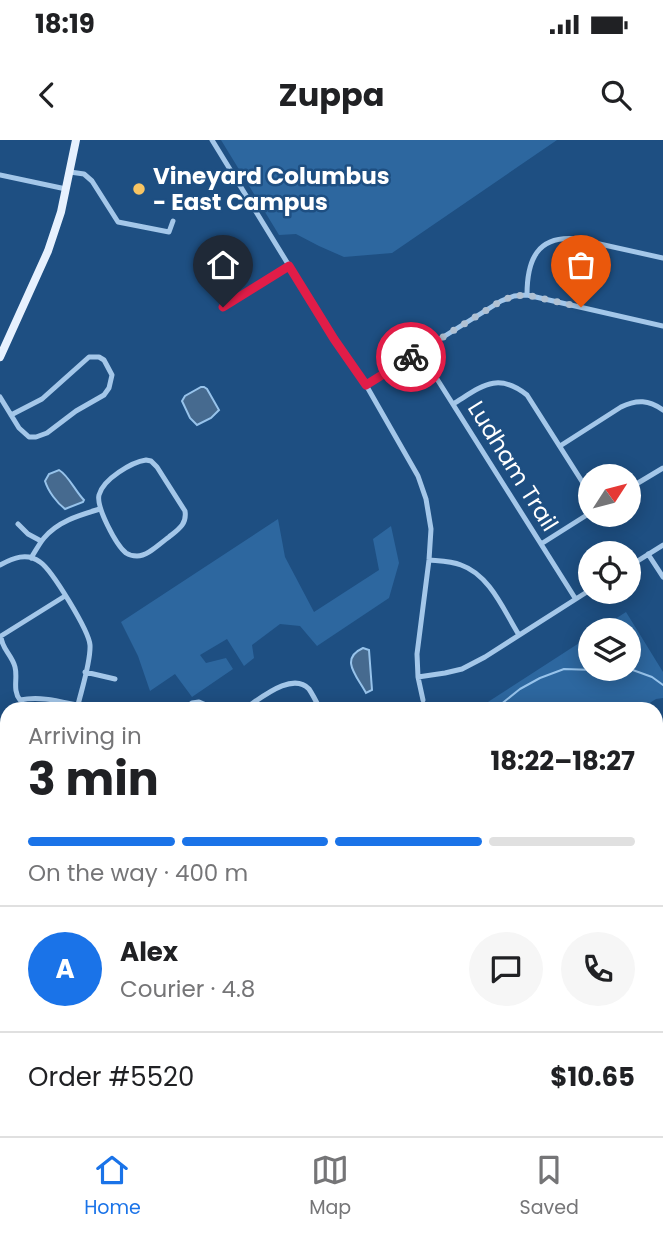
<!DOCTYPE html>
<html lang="en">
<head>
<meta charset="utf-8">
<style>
	body { margin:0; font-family:Poppins,sans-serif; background:#f6f6f6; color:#202124; height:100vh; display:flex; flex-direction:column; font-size:26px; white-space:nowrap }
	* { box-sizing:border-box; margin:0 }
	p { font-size:23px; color:#757577 }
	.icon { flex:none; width:38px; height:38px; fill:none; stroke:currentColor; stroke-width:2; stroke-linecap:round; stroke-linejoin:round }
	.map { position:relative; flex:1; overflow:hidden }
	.details { position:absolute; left:0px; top:562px; width:663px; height:436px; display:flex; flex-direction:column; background:#fff; border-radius:21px 21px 0 0; box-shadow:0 4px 18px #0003 }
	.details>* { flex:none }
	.needle { width:46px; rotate:54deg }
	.controls { position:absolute; left:578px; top:324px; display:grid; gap:14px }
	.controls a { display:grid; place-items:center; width:63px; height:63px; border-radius:50%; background:#fff; box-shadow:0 4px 18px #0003; font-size:35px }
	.pin { position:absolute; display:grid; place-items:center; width:60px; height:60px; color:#fff; margin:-72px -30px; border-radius:50% 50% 50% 0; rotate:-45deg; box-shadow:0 0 7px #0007 }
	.pin .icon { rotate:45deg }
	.courier { position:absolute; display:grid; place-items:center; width:70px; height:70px; margin:-35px; border:5px solid #e11d48; border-radius:50%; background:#fff; color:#222; box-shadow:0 2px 9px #0007 }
	.overview em { font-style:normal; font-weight:700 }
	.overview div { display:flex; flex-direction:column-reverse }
	.overview { display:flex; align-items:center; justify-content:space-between; height:119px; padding:0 28px }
	h1 { font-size:46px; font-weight:700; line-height:52px }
	.bar { display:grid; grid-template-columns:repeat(4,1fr); gap:10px 7px; align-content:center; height:84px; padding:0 28px }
	.bar i { height:9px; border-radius:5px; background:#e0e0e0 }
	.bar .current { background:#1a73e8 }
	.bar p { grid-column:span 4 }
	.line { display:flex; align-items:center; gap:18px; padding:0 28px; border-top:2px solid #e0e0e0 }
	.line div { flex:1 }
	.round { display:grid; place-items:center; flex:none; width:74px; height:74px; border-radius:37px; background:#f6f6f6 }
	.status { display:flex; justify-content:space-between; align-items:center; height:49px; padding:0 35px; background:#fff; direction:ltr }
	.status svg { height:19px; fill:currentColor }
	header { display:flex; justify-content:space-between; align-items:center; height:91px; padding:0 28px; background:#fff; font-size:32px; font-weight:700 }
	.dock { display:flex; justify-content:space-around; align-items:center; height:98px; border-top:2px solid #e0e0e0; background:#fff; font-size:19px; color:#757577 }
	.dock a { display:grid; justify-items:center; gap:4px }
	.dock .current { color:#1a73e8 }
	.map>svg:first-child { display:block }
</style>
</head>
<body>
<div class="status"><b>18:19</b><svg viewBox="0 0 49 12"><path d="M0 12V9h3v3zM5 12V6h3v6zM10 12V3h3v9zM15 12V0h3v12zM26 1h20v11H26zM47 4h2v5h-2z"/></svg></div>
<header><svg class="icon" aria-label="back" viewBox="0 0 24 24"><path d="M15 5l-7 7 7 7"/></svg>Zuppa<svg class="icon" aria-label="search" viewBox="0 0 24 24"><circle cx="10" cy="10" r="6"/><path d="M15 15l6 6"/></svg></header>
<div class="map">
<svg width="663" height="996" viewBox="0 0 663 996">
	<rect width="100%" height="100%" fill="#1e4f82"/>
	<path fill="#2d679f" d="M 221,0 L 557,0 L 392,113 L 344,117 L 319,106 L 296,94 L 279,95 Z
		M 278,379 L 285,417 L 314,472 L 379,430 L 373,399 L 391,386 L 399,423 L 389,458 L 317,506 L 300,486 L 280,484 L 252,505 L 254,518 L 244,526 L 227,499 L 200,515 L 206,523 L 226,518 L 233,529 L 192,557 L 175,534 L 150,551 L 138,516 L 121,482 Z
		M 626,472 L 663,532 L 663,558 L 656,559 L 640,569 L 618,569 L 614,564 L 602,566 L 600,569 L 477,569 L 590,496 L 590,528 L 628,528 L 628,490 L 598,490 Z
		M 186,990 L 186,996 L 69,996 L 68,991 Z"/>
	<path fill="#466a8f" stroke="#97c3eb" stroke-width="2" d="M 201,247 L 204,247 L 207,249 L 219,270 L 211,278 L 197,285 L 190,278 L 182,261 L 185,256 Z
		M 59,330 C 69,336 75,351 84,360 L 83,362 L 65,369 C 57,363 48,351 45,341 L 49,334 Z
		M 363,508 L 369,510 L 372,550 L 366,553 C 357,536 339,519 363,508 Z"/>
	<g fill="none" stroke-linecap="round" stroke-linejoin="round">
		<path stroke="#97c3eb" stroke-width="2" d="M 495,569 L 520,549 L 540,538 L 564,529 L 594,530 L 617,533 L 630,529 L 652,537 L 663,545
			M 111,996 L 118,990"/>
		<path stroke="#a4c7e9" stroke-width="5" d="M 212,0 L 334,199 L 366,245 L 418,336 L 426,359 L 431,389 L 429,420 L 417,514 L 418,537 L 423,560
			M 70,32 L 84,34 L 92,41 L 118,82 L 169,92 L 173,81
			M 0,35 L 66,49
			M 527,155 C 527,120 537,95 577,99 L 663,118
			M 223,167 L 289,126
			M 420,212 L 575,458
			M 366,245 L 501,161 L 514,156 L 527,155 L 663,186
			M 0,257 L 19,288 L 29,297 L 36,297 L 47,293 L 76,271 L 104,255 L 109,248 L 112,235 L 104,220 L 99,217 L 89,217 L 42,259 L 11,275
			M 453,264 C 481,247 497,231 527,255 L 590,354
			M 560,306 L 621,267 C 637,259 649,260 663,270
			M 146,320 L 151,321 L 157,327 L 185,371 C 187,384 179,389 169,397 C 160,403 148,416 137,416 C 133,416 129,415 126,413 C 116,405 96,367 99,355 C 103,339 132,322 146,320 Z
			M 628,349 L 663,328
			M 18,384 L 28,394 L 41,401
			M 541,404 L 590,373
			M 648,414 L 663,437
			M 31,418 C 35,412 39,404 44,398 C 58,381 80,375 100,369
			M 429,420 C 440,421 451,421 461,425 C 490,435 504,471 519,495
			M 0,425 C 13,418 27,412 40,422 C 52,430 89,491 90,505 C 91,522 81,551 77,569
			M 628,427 L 663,405
			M 65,456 L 1,496 C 1,508 12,515 15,527 C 18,538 12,550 20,560 C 40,556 58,561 77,565
			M 85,532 L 115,539
			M 418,537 L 445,533 L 462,529 L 485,517 L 590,450
			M 184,569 L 192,563 L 199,562 L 206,565 L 208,569
			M 244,569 C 260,559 292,531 309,549 C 313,555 317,563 320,569
			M 656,647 L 663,658
			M 0,660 L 1,662
			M 0,776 L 7,788
			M 0,908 L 7,904
			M 42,990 L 42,996
			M 403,990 L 404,996
			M 211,996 L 213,990"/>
		<path stroke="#cfe3f7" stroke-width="7" d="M 656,598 L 663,593
			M 0,839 L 7,839
			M 656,879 L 663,880
			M 619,990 L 622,996"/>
		<path stroke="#e7f1fe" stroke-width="8" d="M 0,217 L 48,111 L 61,72 L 76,0"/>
	</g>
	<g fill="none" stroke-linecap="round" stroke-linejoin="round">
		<path stroke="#b0c1d3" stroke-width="7" stroke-dasharray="0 12.6" d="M 411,217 L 501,161 L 514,156 L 527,155 L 581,167"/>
		<path stroke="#e11d48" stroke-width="9" d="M 223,167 L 289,126 L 334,199 L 366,245 L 411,217"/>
	</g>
	<circle fill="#f8c563" stroke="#1e4f82" stroke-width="2.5" cx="139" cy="49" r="7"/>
	<g text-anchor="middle" stroke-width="5" stroke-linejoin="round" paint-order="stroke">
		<g font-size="23" font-weight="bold" fill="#fff" stroke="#1e4f82" text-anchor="start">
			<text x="153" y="44">Vineyard Columbus<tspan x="153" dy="26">- East Campus</tspan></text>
		</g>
		<g font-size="23" fill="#fff" stroke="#1e4f82">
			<text transform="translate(513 326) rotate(58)" y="8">Ludham Trail</text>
		</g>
	</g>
</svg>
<div class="controls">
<a><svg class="needle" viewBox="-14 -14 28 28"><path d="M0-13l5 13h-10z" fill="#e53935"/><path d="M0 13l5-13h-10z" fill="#757577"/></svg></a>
<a><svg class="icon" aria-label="locate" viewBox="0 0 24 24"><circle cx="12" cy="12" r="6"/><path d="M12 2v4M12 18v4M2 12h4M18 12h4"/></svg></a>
<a><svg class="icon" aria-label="layers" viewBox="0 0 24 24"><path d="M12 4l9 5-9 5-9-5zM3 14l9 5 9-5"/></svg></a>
</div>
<div class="pin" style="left:581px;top:167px;background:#ea580c"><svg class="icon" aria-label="bag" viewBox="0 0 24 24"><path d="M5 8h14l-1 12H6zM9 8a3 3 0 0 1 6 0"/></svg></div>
<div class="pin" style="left:223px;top:167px;background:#1f2937"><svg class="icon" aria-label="home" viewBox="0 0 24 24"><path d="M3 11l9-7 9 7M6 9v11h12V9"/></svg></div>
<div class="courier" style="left:411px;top:217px"><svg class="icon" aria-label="bike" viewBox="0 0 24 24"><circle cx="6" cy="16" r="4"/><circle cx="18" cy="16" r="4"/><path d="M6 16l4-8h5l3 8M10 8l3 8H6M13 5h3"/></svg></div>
<section class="details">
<div class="overview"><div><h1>3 min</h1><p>Arriving in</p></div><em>18:22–18:27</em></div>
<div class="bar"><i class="current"></i><i class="current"></i><i class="current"></i><i></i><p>On the way · 400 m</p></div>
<div class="line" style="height:126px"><b class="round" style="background:#1a73e8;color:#fff">A</b><div><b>Alex</b><p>Courier · 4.8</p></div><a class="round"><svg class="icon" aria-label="chat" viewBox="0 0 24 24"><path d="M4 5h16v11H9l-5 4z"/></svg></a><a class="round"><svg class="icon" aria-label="phone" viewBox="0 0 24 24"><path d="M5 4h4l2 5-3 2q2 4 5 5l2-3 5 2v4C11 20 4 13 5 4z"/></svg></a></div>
<div class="line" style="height:91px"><div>Order #5520</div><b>$10.65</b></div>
</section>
</div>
<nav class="dock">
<a class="current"><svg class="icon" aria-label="home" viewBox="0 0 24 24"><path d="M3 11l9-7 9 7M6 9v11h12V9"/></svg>Home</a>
<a><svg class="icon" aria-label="map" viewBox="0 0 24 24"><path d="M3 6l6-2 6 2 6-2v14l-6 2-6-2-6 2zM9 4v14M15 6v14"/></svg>Map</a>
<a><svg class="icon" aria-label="saved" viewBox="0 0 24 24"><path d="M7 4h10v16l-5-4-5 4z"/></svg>Saved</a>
</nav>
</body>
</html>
